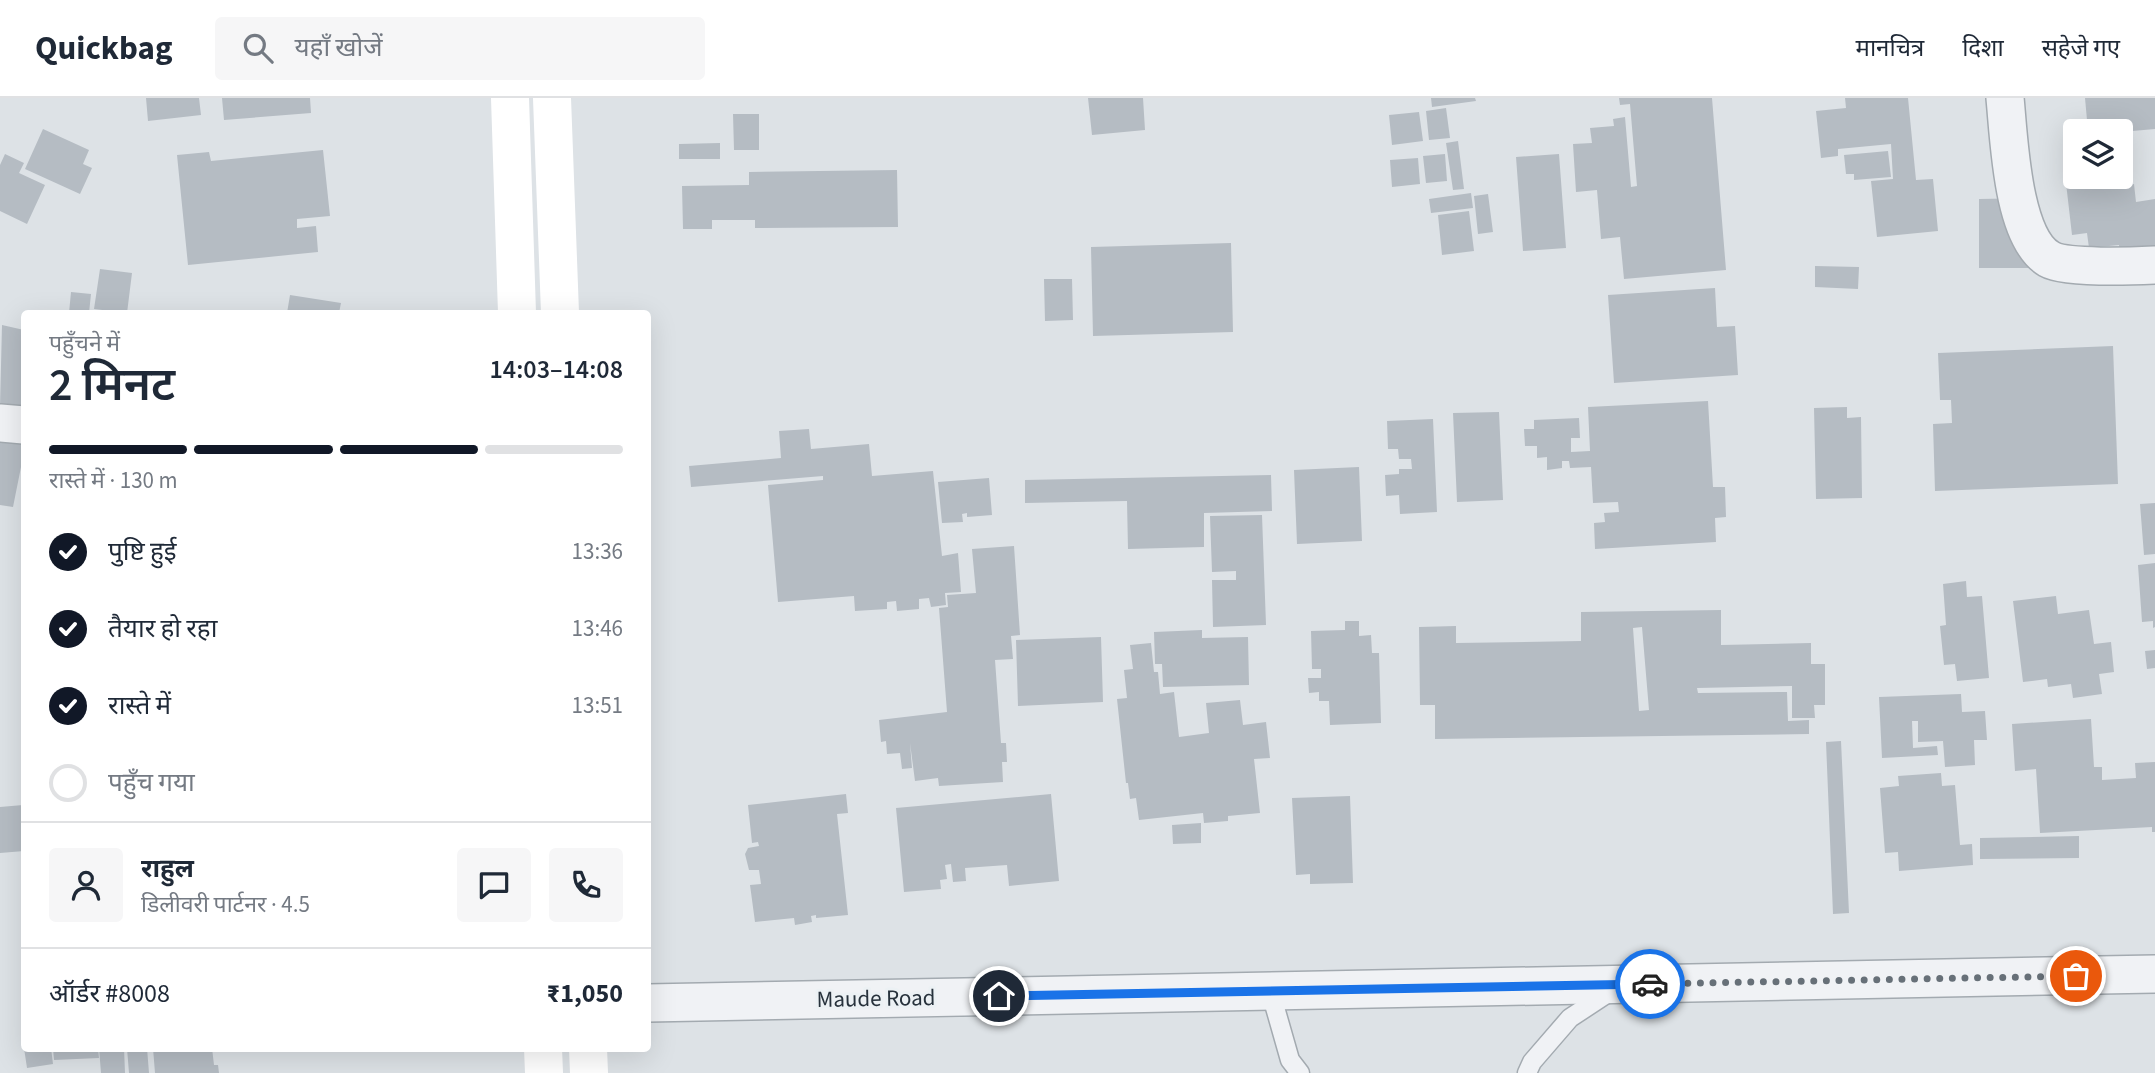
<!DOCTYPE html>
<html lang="hi">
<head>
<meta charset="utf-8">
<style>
	body { margin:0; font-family:"Source Sans 3","Noto Sans Devanagari",sans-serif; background:#f6f6f7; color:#1f2937; height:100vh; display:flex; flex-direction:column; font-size:26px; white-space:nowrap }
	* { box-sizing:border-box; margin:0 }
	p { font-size:23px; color:#747a83 }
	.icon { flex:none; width:38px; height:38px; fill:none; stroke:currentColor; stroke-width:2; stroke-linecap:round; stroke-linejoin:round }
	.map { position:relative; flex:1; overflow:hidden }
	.panel { position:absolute; left:21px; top:212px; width:630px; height:742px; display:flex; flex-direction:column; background:#fff; border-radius:7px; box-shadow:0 7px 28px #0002 }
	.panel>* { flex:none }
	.tools { position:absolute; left:2063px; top:21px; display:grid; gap:14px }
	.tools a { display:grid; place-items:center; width:70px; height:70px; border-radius:7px; background:#fff; box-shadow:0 7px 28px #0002; font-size:35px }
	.pin { position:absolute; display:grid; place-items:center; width:60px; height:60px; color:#fff; margin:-30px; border:4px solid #fff; border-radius:50%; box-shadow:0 2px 7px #0007 }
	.courier { position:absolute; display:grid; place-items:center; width:70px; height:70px; margin:-35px; border:5px solid #1a73e8; border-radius:50%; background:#fff; color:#222; box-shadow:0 2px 9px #0007 }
	.headline em { font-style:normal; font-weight:600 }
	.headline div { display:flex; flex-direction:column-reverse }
	.headline { display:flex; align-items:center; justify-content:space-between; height:119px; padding:0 28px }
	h1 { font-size:46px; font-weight:600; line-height:52px }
	.bar { display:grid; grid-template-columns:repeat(4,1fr); gap:10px 7px; align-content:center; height:84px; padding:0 28px }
	.bar i { height:9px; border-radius:5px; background:#e0e1e3 }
	.bar .selected { background:#111827 }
	.bar p { grid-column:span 4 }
	.line { display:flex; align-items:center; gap:18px; padding:0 28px; border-top:2px solid #e0e1e3 }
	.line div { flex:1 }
	.round { display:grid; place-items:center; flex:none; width:74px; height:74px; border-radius:7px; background:#f6f6f7 }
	ol { padding:0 28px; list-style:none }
	li { display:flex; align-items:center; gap:21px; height:77px }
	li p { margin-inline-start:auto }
	li .icon { padding:7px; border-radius:50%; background:#111827; color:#fff; stroke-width:4 }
	li:last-child { color:#747a83 }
	li i { width:38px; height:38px; border:4px solid #e0e1e3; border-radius:50% }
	header { display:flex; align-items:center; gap:42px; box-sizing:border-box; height:98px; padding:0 35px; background:#fff; border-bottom:2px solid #e0e1e3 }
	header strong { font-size:33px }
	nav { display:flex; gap:38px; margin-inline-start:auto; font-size:24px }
	.search { width:490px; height:63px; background:#f6f6f7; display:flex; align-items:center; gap:18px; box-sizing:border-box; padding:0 24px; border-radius:7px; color:#747a83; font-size:26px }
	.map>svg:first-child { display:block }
</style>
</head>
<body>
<header>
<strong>Quickbag</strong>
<div class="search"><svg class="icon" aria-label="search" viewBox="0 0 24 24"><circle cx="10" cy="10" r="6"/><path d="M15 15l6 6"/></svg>यहाँ खोजें</div>
<nav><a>मानचित्र</a><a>दिशा</a><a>सहेजे गए</a></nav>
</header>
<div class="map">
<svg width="2155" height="975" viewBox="0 0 2155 975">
	<rect width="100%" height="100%" fill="#dde2e6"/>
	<path fill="#b5bcc3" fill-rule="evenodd" d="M 146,0 L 199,0 L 201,17 L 148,23 Z
		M 222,0 L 310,0 L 311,15 L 224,22 Z
		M 1088,0 L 1143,0 L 1145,32 L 1092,37 Z
		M 1431,0 L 1475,0 L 1476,3 L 1432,9 Z
		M 1619,0 L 1712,0 L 1726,172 L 1624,181 L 1620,139 L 1601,141 L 1597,92 L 1576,94 L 1573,46 L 1592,45 L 1590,30 L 1614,28 L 1613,21 L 1625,19 L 1631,89 L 1637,88 L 1630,6 L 1620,7 Z
		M 1845,0 L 1908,0 L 1916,82 L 1933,81 L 1938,133 L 1877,139 L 1871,83 L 1893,81 L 1891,46 L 1838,51 L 1838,58 L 1821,60 L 1816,13 L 1846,10 Z
		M 2085,0 L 2155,0 L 2155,31 L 2121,34 L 2088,33 Z
		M 1446,10 L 1450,40 L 1429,42 L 1426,13 Z
		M 1419,14 L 1423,43 L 1392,47 L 1389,17 Z
		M 733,16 L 759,16 L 759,52 L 734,52 Z
		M 43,31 L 89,52 L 83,66 L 92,70 L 80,96 L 25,71 Z
		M 1458,43 L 1464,91 L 1453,92 L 1446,45 Z
		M 720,45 L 720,61 L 679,61 L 679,46 Z
		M 323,52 L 330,118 L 297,121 L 297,130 L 316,128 L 318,154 L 188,167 L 177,57 L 209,54 L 211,63 Z
		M 1888,53 L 1891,79 L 1854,82 L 1854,76 L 1846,76 L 1844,57 Z
		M 5,56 L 24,65 L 19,75 L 45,87 L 27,126 L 0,113 L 0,67 Z
		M 1445,56 L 1447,83 L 1426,85 L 1423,58 Z
		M 1559,56 L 1566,150 L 1523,153 L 1516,59 Z
		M 1418,60 L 1420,86 L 1392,89 L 1390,62 Z
		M 2121,65 L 2123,65 L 2125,87 L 2134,86 L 2136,104 L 2155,101 L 2155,158 L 2120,162 L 2119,147 L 2089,150 L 2087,135 L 2072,137 L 2066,85 L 2094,82 L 2093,79 L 2121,79 Z
		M 897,72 L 898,129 L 755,130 L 755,122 L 712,122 L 712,131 L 683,131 L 682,88 L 749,87 L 749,74 Z
		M 1471,95 L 1473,110 L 1431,115 L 1429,101 Z
		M 1488,96 L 1493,134 L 1478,136 L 1474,98 Z
		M 2034,100 L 2034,170 L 1979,170 L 1979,101 Z
		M 1469,113 L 1474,153 L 1442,157 L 1438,117 Z
		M 1231,145 L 1233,234 L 1093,238 L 1091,149 Z
		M 1815,168 L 1859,169 L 1858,191 L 1815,189 Z
		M 100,171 L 132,175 L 127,215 L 94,211 Z
		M 1044,181 L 1072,181 L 1073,222 L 1045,223 Z
		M 1715,190 L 1717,229 L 1735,228 L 1738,277 L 1614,285 L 1608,197 Z
		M 71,194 L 91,196 L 89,215 L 69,215 Z
		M 290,197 L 341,205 L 339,215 L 287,215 Z
		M 2,227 L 24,232 L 24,311 L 4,306 L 3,308 L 0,308 Z
		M 2113,248 L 2118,386 L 1935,393 L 1933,326 L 1952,325 L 1951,302 L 1940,302 L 1938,255 Z
		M 1708,303 L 1713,389 L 1725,389 L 1726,419 L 1715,420 L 1716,444 L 1595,451 L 1594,425 L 1605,424 L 1604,415 L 1619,414 L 1618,404 L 1593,405 L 1591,369 L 1570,370 L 1569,363 L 1562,363 L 1562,370 L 1547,372 L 1547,359 L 1537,360 L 1537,348 L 1525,348 L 1524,331 L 1534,331 L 1534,322 L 1579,320 L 1580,340 L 1571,340 L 1571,354 L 1590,353 L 1588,309 Z
		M 1847,309 L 1847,320 L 1861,319 L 1862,400 L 1816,401 L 1814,310 Z
		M 1499,314 L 1503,402 L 1457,404 L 1453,315 Z
		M 1433,321 L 1437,414 L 1400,416 L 1399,397 L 1386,398 L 1385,377 L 1399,376 L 1399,371 L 1412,371 L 1411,361 L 1399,361 L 1398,351 L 1388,351 L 1387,323 Z
		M 809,331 L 811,351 L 869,346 L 872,378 L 933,373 L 942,458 L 958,455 L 961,494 L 945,495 L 946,507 L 931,509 L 929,500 L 919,501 L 919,511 L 897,513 L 896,503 L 887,504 L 887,511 L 855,513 L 854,498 L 778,504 L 768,387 L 823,382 L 823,378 L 691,389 L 689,368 L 781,360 L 779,333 Z
		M 0,336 L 24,342 L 24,354 L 13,409 L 0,407 Z
		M 1359,369 L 1362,443 L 1297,446 L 1294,372 Z
		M 1271,377 L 1272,413 L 1204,415 L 1204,449 L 1128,451 L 1127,403 L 1025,405 L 1025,382 Z
		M 989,380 L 992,417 L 967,419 L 967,415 L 962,416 L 963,424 L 942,425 L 938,384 Z
		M 2155,405 L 2155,456 L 2144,457 L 2140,406 Z
		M 1262,417 L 1266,527 L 1213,529 L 1212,482 L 1236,482 L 1236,473 L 1212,474 L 1210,418 Z
		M 1014,448 L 1020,537 L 1011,538 L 1013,561 L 995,562 L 1001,645 L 1006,645 L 1007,664 L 1002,664 L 1003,684 L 939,688 L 938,680 L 915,683 L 910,645 L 912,670 L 902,671 L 900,655 L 887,656 L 886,643 L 881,644 L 879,622 L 947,614 L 939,510 L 948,509 L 947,497 L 976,495 L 972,451 Z
		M 2155,465 L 2155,529 L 2153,530 L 2153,523 L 2142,524 L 2138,467 Z
		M 1966,483 L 1967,499 L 1982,498 L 1989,580 L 1957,583 L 1955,566 L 1944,567 L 1940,528 L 1946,527 L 1943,486 Z
		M 2056,498 L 2058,516 L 2089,512 L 2094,546 L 2111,544 L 2114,574 L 2099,576 L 2102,596 L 2073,600 L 2071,586 L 2048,589 L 2047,581 L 2023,584 L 2013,503 Z
		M 1721,512 L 1721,547 L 1811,545 L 1811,566 L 1825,566 L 1825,607 L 1814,607 L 1815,620 L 1792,620 L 1792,588 L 1697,590 L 1698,595 L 1787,594 L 1788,623 L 1809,622 L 1809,636 L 1435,641 L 1435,607 L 1420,607 L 1419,529 L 1456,528 L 1456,545 L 1581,543 L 1581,514 ZM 1642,529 L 1649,612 L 1639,613 L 1633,530 Z
		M 1345,523 L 1359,523 L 1359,538 L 1371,537 L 1372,555 L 1379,555 L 1381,625 L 1330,627 L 1329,603 L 1319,603 L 1319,594 L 1309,595 L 1308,580 L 1321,580 L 1321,571 L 1312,571 L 1311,533 L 1345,532 Z
		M 1202,532 L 1202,540 L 1248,539 L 1249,587 L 1163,589 L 1162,566 L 1155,566 L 1154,534 Z
		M 1101,539 L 1103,604 L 1018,608 L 1016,542 Z
		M 1151,545 L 1154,574 L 1158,574 L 1160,596 L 1174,594 L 1179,639 L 1209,635 L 1206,605 L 1240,602 L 1243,627 L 1266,624 L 1270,660 L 1254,661 L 1260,715 L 1228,718 L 1228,723 L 1204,725 L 1203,715 L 1139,722 L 1136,700 L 1130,701 L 1128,685 L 1126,685 L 1117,601 L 1127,600 L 1124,572 L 1133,571 L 1130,547 Z
		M 2155,552 L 2155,570 L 2147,571 L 2145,553 Z
		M 1961,596 L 1962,614 L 1985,613 L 1987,642 L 1974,642 L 1975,667 L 1945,669 L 1943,643 L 1918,644 L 1918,623 L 1912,623 L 1913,650 L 1937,648 L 1938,657 L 1882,660 L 1879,599 Z
		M 2091,621 L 2094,669 L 2102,669 L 2102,682 L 2136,680 L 2135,665 L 2155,664 L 2155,734 L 2152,734 L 2152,729 L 2040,735 L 2036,671 L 2015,673 L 2012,626 Z
		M 1841,643 L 1849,815 L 1833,816 L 1826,644 Z
		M 1941,675 L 1942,688 L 1955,687 L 1960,747 L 1972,746 L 1973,767 L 1899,773 L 1898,754 L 1885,755 L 1880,690 L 1899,688 L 1898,678 Z
		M 846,696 L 848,715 L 837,716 L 848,817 L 816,820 L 816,817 L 811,818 L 812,824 L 795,827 L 794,820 L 755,824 L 750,787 L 761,786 L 759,772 L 749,772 L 745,756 L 748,750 L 759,748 L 758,744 L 752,745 L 748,707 Z
		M 1051,696 L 1059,783 L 1009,788 L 1007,767 L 965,770 L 966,783 L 953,784 L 951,766 L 945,767 L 947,781 L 940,782 L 941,791 L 904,794 L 896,710 Z
		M 1350,698 L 1353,785 L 1310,786 L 1310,776 L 1296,777 L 1292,700 Z
		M 23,707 L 24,753 L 0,755 L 0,709 Z
		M 1201,725 L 1201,745 L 1173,746 L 1172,727 Z
		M 2079,738 L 2079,760 L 1980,761 L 1980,740 Z
		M 24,950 L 51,950 L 53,966 L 27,970 Z
		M 53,950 L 98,950 L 99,960 L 54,962 Z
		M 99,950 L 124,950 L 125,975 L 101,975 Z
		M 127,950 L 147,950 L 149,975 L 129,975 Z
		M 153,950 L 212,950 L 214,967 L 218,967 L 219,975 L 155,975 Z"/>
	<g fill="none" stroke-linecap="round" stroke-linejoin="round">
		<defs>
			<path id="lane" d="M 1270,892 L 1290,962 L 1300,975
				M 1527,975 L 1532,964 L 1570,920 L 1611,893"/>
			<path id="street" d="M 2005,0 C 2009,40 2012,139 2049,161 C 2066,171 2134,168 2155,167
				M 0,325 L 24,327
				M 648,905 L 2155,876"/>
		</defs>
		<use href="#lane" stroke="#a3aab0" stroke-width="21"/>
		<use href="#street" stroke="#a3aab0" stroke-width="40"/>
		<use href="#lane" stroke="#f0f2f5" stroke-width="18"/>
		<use href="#street" stroke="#f0f2f5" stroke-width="37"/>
		<path stroke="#fff" stroke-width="38" d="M 510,0 L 517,215
			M 552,0 L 560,215
			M 543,950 L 544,975
			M 588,950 L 589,975"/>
	</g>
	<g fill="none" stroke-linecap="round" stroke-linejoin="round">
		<path stroke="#677078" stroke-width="7" stroke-dasharray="0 12.6" d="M 1650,886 L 2076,878"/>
		<path stroke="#1a73e8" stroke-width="9" d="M 999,898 L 1650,886"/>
	</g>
	<g text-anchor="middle" stroke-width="6" stroke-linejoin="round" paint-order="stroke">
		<g font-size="23" fill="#27323c" stroke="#ecf1f4">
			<text transform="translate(876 900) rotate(-1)" y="8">Maude Road</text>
		</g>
	</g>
</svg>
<div class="tools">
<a><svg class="icon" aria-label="layers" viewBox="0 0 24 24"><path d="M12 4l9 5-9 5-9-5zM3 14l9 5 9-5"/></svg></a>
</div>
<div class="pin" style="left:2076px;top:878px;background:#ea580c"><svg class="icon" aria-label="bag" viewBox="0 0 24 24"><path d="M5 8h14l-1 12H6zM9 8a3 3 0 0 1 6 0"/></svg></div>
<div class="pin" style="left:999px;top:898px;background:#1f2937"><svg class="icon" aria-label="home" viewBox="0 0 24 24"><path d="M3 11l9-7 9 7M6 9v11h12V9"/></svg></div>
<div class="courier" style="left:1650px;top:886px"><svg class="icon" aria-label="car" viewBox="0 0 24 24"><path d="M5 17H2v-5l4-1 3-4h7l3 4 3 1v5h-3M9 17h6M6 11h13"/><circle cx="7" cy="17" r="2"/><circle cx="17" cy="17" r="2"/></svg></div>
<section class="panel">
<div class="headline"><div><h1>2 मिनट</h1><p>पहुँचने में</p></div><em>14:03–14:08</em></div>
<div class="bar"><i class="selected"></i><i class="selected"></i><i class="selected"></i><i></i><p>रास्ते में · 130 m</p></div>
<ol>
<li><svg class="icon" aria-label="check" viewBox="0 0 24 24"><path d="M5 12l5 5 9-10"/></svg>पुष्टि हुई<p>13:36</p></li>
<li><svg class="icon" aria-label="check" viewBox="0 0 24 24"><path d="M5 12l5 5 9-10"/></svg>तैयार हो रहा<p>13:46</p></li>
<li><svg class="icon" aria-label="check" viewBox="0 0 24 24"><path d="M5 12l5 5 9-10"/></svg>रास्ते में<p>13:51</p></li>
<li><i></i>पहुँच गया</li>
</ol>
<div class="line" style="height:126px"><a class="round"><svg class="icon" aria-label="person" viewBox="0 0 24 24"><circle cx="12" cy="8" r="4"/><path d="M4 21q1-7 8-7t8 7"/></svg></a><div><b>राहुल</b><p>डिलीवरी पार्टनर · 4.5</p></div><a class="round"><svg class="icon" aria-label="chat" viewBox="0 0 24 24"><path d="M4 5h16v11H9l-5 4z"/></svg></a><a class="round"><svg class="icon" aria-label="phone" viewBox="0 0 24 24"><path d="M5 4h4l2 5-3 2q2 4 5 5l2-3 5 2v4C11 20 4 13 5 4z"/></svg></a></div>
<div class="line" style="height:91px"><div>ऑर्डर #8008</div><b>₹1,050</b></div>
</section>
</div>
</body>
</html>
